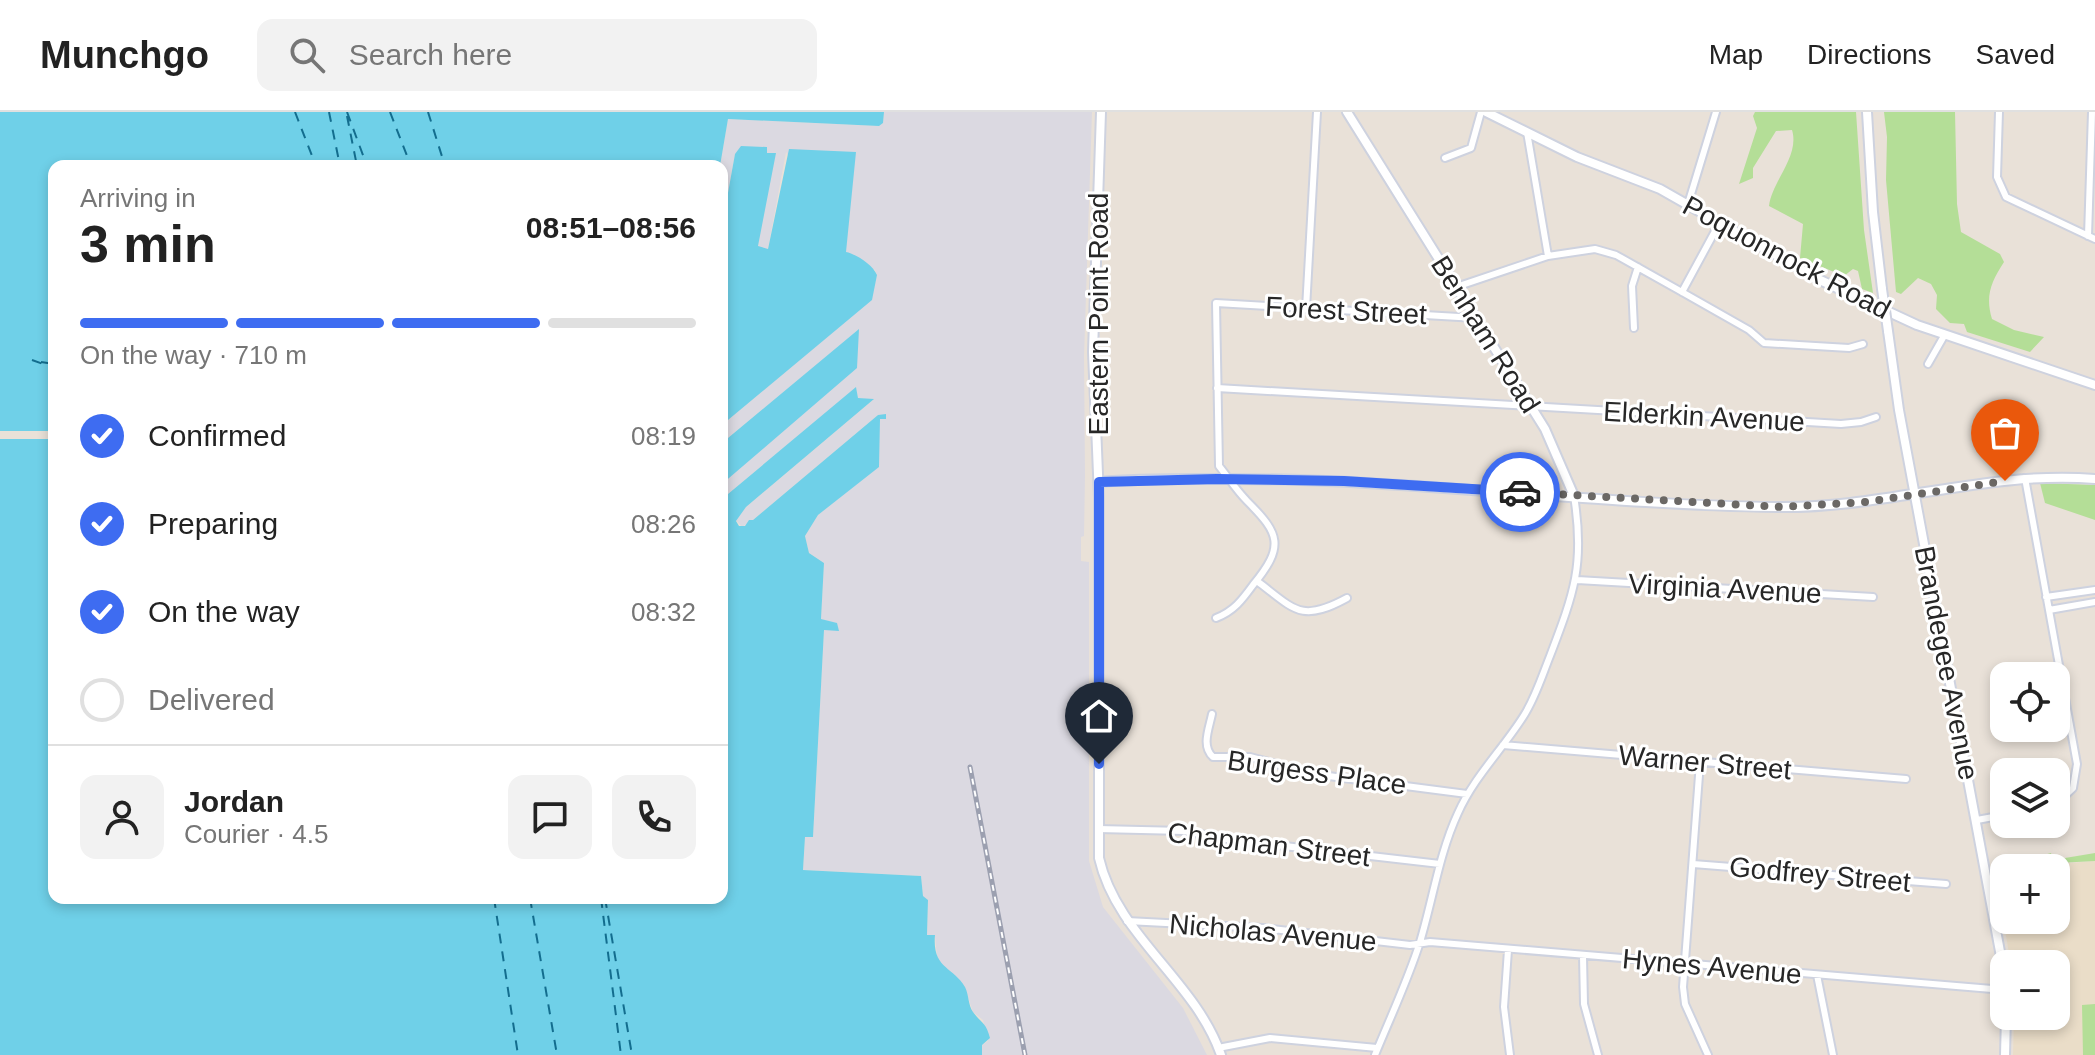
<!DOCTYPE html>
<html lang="en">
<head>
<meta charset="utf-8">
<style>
	body { margin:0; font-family:Helvetica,sans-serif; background:#f2f2f2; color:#222; height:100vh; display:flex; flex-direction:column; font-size:30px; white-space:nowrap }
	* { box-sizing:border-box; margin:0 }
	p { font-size:26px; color:#767676 }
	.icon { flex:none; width:44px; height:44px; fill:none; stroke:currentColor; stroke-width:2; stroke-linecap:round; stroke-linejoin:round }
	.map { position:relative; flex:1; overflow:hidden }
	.details { position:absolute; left:48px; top:48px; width:680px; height:744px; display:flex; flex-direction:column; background:#fff; border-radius:16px; box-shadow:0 4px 12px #0003 }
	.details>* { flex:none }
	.buttons { position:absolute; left:1990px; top:550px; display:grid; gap:16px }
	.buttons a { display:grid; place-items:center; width:80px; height:80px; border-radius:16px; background:#fff; box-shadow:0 4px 12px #0003; font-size:40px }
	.pin { position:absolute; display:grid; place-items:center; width:68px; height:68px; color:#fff; margin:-82px -34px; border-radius:50% 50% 50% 0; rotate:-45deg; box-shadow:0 0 8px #0007 }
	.pin .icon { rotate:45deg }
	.courier { position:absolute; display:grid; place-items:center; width:80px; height:80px; margin:-40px; border:6px solid #3e6cf1; border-radius:50%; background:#fff; color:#222; box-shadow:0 2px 10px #0007 }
	.summary em { font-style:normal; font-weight:600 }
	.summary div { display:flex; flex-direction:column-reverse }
	.summary { display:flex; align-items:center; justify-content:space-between; height:136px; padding:0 32px }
	h1 { font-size:52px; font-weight:600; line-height:60px }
	.bar { display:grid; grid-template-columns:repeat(4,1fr); gap:12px 8px; align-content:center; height:96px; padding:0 32px }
	.bar i { height:10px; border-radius:6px; background:#e0e0e0 }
	.bar .selected { background:#3e6cf1 }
	.bar p { grid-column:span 4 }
	.line { display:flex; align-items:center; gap:20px; padding:0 32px; border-top:2px solid #e0e0e0 }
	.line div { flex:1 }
	.round { display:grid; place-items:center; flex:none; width:84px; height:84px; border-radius:16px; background:#f2f2f2 }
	ol { padding:0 32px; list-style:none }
	li { display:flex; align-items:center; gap:24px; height:88px }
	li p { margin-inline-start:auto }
	li .icon { padding:8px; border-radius:50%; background:#3e6cf1; color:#fff; stroke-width:4 }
	li:last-child { color:#767676 }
	li i { width:44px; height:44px; border:4px solid #e0e0e0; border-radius:50% }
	header { display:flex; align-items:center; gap:48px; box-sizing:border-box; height:112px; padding:0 40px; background:#fff; border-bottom:2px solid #e0e0e0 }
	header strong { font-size:38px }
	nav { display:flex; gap:44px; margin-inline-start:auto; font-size:28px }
	.search { width:560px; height:72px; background:#f2f2f2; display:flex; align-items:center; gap:20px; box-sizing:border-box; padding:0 28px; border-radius:16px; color:#767676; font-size:30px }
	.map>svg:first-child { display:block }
</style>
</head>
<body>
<header>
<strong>Munchgo</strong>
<div class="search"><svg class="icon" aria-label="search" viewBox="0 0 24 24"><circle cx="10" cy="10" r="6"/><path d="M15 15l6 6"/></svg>Search here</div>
<nav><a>Map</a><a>Directions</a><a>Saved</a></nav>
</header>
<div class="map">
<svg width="2095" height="943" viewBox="0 0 2095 943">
	<rect width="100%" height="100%" fill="#e9e1d8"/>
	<path fill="#dbd9e1" d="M 884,0 L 1092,0 L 1084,244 L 1085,364 L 1084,424 L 1081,425 L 1081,449 L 1089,450 L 1089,749 L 1103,795 L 1183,896 L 1207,943 L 982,943 L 982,933 L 988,929 L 983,908 L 973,900 L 964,874 L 941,852 L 937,845 L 935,824 L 927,823 L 928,788 L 923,784 L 921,764 L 803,758 L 805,725 L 813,725 L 824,518 L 839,518 L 832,511 L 821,507 L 824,451 L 809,441 L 805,424 L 818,403 L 878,355 L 878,303 L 753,408 L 742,415 L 736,408 L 745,396 L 873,288 L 858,286 L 856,276 L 722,387 L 722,372 L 859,218 L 722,331 L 722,313 L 871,188 L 877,163 L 875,158 L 845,141 L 786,40 L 768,137 L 758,135 L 767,36 L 735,42 L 722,114 L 722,54 L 720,54 L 728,7 L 879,14 L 883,11 Z"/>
	<path fill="#eaddc8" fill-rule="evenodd" d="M 2095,749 L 2095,943 L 2013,943 L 2014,904 L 2056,904 L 2056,852 L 2011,852 L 1994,757 ZM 2004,756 L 2056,756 L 2056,808 L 2004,808 Z"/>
	<path fill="#b4de97" d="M 1755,0 L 1856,0 L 1864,118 L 1873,181 L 1862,177 L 1858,159 L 1853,157 L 1844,164 L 1800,146 L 1803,112 L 1769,94 C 1772,69 1800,44 1792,18 L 1776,19 L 1753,56 L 1753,66 L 1739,72 L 1757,16 L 1753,4 Z
		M 1884,0 L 1955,0 L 1957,92 L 1961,120 L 2000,142 L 2004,150 C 1991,170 1985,184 1992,207 L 2014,218 L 2044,225 L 2030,240 L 1967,220 L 1964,212 L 1950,211 L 1936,197 L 1937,183 L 1931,172 L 1918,166 L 1901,182 L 1896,180 L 1886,68 L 1887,25 Z
		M 2040,371 L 2095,373 L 2095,408 L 2045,391 Z
		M 2051,741 L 2053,748 L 2095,741 L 2095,749 L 2039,752 L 2037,745 Z
		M 2095,892 L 2095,943 L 2083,943 L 2082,893 Z"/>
	<path fill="#6fd0e8" d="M 0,0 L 884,0 L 883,11 L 879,14 L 728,7 L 720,54 L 54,54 L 54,786 L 722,786 L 722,387 L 856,275 L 858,286 L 874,287 L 746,395 L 736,409 L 739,414 L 745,414 L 749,408 L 753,408 L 878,303 L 886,302 L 886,307 L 880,307 L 879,355 L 818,403 L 805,424 L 809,441 L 824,451 L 821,507 L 837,511 L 839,519 L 824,518 L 813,725 L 805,725 L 803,758 L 921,764 L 923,784 L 928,788 L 927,823 L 935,823 C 932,857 953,854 965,875 C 969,883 968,893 973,900 C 981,911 986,910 990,926 L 982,933 L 982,943 L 0,943 Z
		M 741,34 L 767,35 L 767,41 L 776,41 L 758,134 L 768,137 L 789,37 L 856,40 L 846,140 C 856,142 873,153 877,163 L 872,188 L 722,313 L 722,114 L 735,42 Z
		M 859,217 L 857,256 L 722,372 L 722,331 Z"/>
	<path fill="#e9e1d8" d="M 0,319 L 54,319 L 54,327 L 0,327 Z"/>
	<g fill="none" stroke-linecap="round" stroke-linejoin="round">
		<path stroke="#136d8e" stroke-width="2" stroke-dasharray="10 8" stroke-linecap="butt" d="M 295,0 L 316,54
			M 329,0 L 340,54
			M 347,0 L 367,54
			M 390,0 L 411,54
			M 428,0 L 445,54
			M 347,4 L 357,54
			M 32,248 L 54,256
			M 41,250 L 54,252
			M 494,786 L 518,943
			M 530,786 L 557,943
			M 601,786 L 621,943
			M 605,786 L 632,943"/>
		<defs>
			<path id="street" d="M 1999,0 L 1997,65 L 2006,85 L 2095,127
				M 1527,20 L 1548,144
				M 1445,46 L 1471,36 L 1481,0
				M 1688,92 L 1716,0
				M 2088,124 L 2092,0
				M 1456,175 L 1548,144 L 1595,137 L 1616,143 L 1682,180 L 1749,218 L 1764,231 L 1849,236 L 1863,232
				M 1682,180 L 1720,110
				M 1306,197 L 1317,0
				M 1634,216 L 1632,174 L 1638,155
				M 1928,252 L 1944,224
				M 1217,276 L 1841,312 L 1861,310 L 1876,305
				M 2025,366 L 2077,652 L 2073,676 L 2056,692
				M 1577,468 L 1873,485
				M 1257,469 C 1295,498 1301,511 1347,486
				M 2046,485 L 2095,478
				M 2049,498 L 2095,490
				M 1216,506 C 1234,499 1242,488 1253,473 C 1285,434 1280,422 1247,389 C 1236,378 1228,365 1219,354 L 1216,191 L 1476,206
				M 1212,602 C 1209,617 1201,634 1213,645 L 1250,645 L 1313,662 L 1467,682
				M 1503,633 L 1906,667
				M 1700,650 L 1683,875 L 1685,892 L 1708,943
				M 1977,708 L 2004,703
				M 1098,717 L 1184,719 L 1232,728 L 1440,752
				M 1693,752 L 1946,772
				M 1127,809 L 1263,816 L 1410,833 L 1430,830 L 2004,878
				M 1508,838 L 1504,895 L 1510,943
				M 1583,844 L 1584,892 L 1598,943
				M 1817,863 L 1833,943
				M 1218,936 L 1270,926 L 1377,936
				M 1375,943 C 1390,906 1408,868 1420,830 C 1433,787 1439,742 1458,701 C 1474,665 1502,638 1523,605 C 1535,587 1542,564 1550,544 C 1574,481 1585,452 1574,384"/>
			<path id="secondary" d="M 1101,0 L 1093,240 L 1099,386 L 1099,746 C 1117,824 1195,868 1221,943
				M 1347,0 L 1545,317 L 1574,384
				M 1486,0 L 1577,45 L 1660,77 L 1820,168 L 1917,213 L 2095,273
				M 1867,0 L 1873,100 L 1882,177
				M 1888,219 L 1899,298 L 2004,861
				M 1099,370 C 1143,366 1188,367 1232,367 C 1414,367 1595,393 1776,395 C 1884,397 1988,358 2095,367
				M 2005,943 L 2006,904"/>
		</defs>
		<use href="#street" stroke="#ced2df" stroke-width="10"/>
		<use href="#secondary" stroke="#ced2df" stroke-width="12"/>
		<use href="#street" stroke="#fff" stroke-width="6"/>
		<use href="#secondary" stroke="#fff" stroke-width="8"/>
		<defs>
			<path id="rail" d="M 970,655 L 1025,943"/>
		</defs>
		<use href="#rail" stroke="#9ca0b0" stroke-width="5"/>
		<use href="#rail" stroke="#fff" stroke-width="2" stroke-dasharray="6" stroke-linecap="butt"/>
		<defs>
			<path id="secondary-bridge" d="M 1882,177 L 1888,219"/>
		</defs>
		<use href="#secondary-bridge" stroke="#ced2df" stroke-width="12" stroke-linecap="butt"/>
		<use href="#secondary-bridge" stroke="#fff" stroke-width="8"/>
	</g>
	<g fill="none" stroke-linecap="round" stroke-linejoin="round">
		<path stroke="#6b6865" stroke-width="8" stroke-dasharray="0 14.4" d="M 1520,380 L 1781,395 L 1866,390 L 2005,369"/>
		<path stroke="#3e6cf1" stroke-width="10" d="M 1099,652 L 1099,370 L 1217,367 L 1344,369 L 1520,380"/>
	</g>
	<g text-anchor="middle" stroke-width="6" stroke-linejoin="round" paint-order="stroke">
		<g font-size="28" fill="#272727" stroke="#fff">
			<text transform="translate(1787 145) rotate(28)" y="10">Poquonnock Road</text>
			<text transform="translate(1346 198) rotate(3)" y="10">Forest Street</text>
			<text transform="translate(1098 202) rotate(-90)" y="10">Eastern Point Road</text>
			<text transform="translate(1486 222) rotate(58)" y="10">Benham Road</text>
			<text transform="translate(1704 304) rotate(3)" y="10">Elderkin Avenue</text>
			<text transform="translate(1725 476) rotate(3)" y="10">Virginia Avenue</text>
			<text transform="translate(1947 551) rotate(79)" y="10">Brandegee Avenue</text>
			<text transform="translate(1705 650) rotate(5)" y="10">Warner Street</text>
			<text transform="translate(1317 660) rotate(8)" y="10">Burgess Place</text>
			<text transform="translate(1269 732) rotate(7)" y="10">Chapman Street</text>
			<text transform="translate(1820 762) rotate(5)" y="10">Godfrey Street</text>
			<text transform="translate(1273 820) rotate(5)" y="10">Nicholas Avenue</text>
			<text transform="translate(1712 854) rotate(5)" y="10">Hynes Avenue</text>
		</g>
	</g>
</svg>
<div class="buttons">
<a><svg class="icon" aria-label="locate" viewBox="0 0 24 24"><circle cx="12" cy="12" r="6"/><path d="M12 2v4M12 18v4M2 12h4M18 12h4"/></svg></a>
<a><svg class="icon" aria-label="layers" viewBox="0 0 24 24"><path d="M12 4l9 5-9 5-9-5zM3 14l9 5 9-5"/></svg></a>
<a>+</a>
<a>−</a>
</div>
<div class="pin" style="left:2005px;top:369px;background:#ea580c"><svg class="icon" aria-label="bag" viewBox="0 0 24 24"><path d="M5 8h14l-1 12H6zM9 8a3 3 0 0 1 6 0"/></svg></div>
<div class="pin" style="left:1099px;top:652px;background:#1f2937"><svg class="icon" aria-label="home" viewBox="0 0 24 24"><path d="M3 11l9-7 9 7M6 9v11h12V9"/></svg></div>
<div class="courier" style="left:1520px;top:380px"><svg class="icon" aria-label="car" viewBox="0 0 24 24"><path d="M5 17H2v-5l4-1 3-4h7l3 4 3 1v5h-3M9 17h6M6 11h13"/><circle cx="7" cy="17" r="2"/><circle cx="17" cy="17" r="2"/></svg></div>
<section class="details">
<div class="summary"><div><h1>3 min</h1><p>Arriving in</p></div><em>08:51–08:56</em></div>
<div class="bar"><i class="selected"></i><i class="selected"></i><i class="selected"></i><i></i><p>On the way · 710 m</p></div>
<ol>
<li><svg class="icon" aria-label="check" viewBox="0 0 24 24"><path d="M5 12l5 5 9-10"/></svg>Confirmed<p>08:19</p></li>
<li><svg class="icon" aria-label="check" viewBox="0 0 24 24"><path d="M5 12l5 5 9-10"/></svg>Preparing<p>08:26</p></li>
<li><svg class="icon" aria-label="check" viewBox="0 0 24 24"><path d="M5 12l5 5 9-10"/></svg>On the way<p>08:32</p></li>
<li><i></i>Delivered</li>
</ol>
<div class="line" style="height:144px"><a class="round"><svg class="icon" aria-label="person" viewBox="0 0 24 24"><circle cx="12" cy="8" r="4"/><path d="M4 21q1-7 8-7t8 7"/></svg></a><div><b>Jordan</b><p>Courier · 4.5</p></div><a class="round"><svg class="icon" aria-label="chat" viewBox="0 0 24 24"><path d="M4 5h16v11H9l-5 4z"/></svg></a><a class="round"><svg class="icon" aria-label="phone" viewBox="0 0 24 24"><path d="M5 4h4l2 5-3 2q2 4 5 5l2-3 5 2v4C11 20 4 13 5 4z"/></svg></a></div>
</section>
</div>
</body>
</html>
